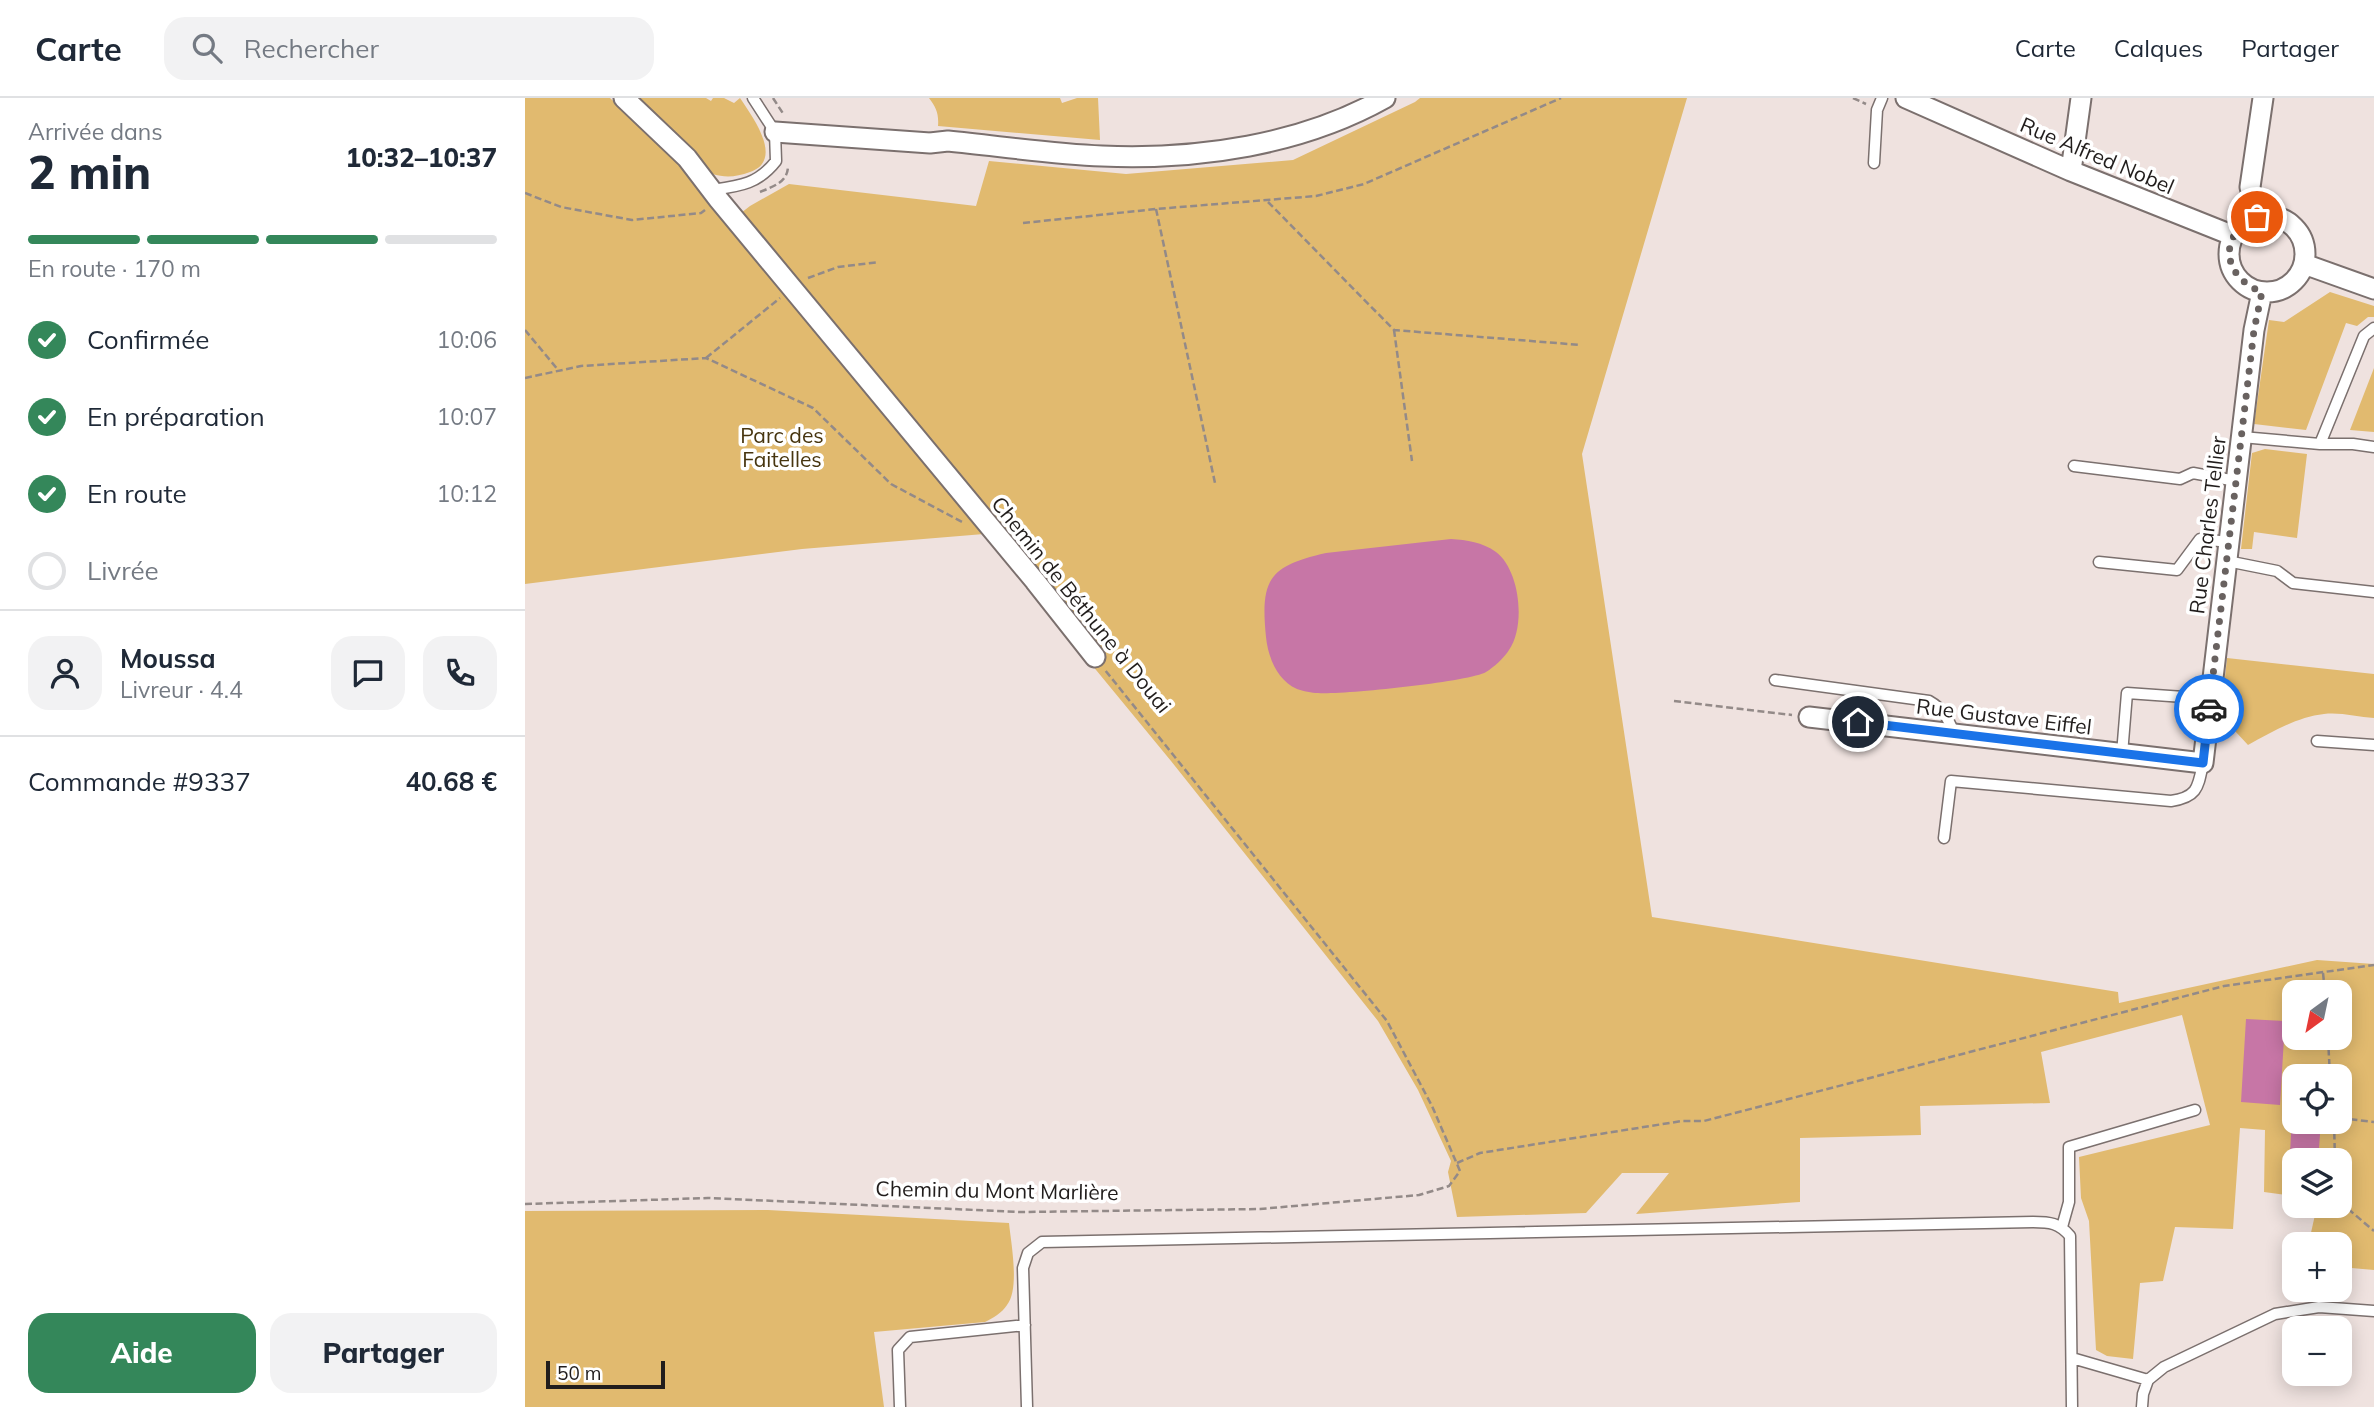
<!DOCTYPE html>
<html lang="fr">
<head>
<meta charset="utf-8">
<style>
	body { margin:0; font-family:Mulish,sans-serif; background:#f2f2f3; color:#1f2937; height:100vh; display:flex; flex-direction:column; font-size:26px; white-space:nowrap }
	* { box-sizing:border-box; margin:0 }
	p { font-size:23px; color:#747a83 }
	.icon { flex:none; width:38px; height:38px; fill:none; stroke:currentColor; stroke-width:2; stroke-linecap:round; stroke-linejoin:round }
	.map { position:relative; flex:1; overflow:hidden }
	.sheet { display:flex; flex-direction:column; background:#fff; width:525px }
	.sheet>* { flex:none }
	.needle { width:46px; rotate:213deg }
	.fabs { position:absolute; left:1757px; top:882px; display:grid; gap:14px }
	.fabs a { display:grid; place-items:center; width:70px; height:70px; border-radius:14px; background:#fff; box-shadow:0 4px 18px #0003; font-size:35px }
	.scale { position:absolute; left:21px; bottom:18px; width:119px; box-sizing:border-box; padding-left:7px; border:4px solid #211d1c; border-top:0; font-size:19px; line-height:24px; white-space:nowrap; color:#211d1c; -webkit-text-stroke:5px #fff; paint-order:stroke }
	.pin { position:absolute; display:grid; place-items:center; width:60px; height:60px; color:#fff; margin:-30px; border:4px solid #fff; border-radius:50%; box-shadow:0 2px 7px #0007 }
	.courier { position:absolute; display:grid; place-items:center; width:70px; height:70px; margin:-35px; border:5px solid #1a73e8; border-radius:50%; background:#fff; color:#222; box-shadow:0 2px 9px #0007 }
	.overview em { font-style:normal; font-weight:800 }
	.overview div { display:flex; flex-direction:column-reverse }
	.overview { display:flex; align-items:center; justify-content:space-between; height:119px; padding:0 28px }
	h1 { font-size:46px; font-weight:800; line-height:52px }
	.bar { display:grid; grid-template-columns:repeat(4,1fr); gap:10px 7px; align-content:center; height:84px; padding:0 28px }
	.bar i { height:9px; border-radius:5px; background:#e0e1e3 }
	.bar .selected { background:#34875a }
	.bar p { grid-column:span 4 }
	.line { display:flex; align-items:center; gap:18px; padding:0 28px; border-top:2px solid #e0e1e3 }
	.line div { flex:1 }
	.round { display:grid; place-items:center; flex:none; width:74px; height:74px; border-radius:21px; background:#f2f2f3 }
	ol { padding:0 28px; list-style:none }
	li { display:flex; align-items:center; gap:21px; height:77px }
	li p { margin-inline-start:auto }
	li .icon { padding:7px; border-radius:50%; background:#34875a; color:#fff; stroke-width:4 }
	li:last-child { color:#747a83 }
	li i { width:38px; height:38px; border:4px solid #e0e1e3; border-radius:50% }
	.action { display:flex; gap:14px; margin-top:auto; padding:14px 28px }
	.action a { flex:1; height:80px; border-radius:21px; background:#34875a; color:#fff; font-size:28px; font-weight:800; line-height:80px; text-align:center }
	.action a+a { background:#f2f2f3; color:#1f2937 }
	header { display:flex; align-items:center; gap:42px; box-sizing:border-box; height:98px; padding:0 35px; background:#fff; border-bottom:2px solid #e0e1e3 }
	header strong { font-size:33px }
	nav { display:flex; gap:38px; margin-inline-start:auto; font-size:24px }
	.search { width:490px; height:63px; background:#f2f2f3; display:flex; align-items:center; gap:18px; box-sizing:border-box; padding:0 24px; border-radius:21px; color:#747a83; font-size:26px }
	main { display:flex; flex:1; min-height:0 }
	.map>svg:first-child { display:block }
</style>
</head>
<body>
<header>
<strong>Carte</strong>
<div class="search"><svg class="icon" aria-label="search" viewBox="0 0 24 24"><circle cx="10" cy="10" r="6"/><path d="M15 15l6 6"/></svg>Rechercher</div>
<nav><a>Carte</a><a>Calques</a><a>Partager</a></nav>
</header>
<main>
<section class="sheet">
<div class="overview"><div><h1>2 min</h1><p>Arrivée dans</p></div><em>10:32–10:37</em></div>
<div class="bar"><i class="selected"></i><i class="selected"></i><i class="selected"></i><i></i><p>En route · 170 m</p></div>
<ol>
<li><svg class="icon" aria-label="check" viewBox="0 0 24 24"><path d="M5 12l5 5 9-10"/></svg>Confirmée<p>10:06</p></li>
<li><svg class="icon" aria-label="check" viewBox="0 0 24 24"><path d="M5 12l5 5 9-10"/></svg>En préparation<p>10:07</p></li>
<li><svg class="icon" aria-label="check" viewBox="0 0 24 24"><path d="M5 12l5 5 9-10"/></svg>En route<p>10:12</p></li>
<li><i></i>Livrée</li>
</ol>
<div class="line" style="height:126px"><a class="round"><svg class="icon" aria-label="person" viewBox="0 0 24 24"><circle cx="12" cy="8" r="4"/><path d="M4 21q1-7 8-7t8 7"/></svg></a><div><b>Moussa</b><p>Livreur · 4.4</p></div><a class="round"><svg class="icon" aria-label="chat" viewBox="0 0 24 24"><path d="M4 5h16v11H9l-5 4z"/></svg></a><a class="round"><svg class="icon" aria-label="phone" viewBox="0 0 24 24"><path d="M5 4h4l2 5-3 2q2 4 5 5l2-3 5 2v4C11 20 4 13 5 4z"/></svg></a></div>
<div class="line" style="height:91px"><div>Commande #9337</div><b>40.68 €</b></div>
<div class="action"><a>Aide</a><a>Partager</a></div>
</section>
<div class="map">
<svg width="1849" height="1309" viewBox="0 0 1849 1309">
	<rect width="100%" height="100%" fill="#efe2df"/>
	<path fill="#e1ba6f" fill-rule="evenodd" d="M 0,0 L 85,0 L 155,67 L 203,125 L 225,108 L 264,86 L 451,108 L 464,63 L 601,76 L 768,62 L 890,4 L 895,0 L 1162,0 L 1057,356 L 1127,819 L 1593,894 L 1594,905 L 1792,862 L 1849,866 L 1849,1172 L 1815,1169 L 1815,1146 L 1791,1146 L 1785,1139 L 1792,1108 L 1815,1108 L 1815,1062 L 1769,1062 L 1769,1098 L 1739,1094 L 1740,1032 L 1715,1030 L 1708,1131 L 1650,1129 L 1638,1183 L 1615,1185 L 1608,1261 L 1582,1258 L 1571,1252 L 1564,1123 L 1556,1100 L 1554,1059 L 1685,1027 L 1657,917 L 1516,954 L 1525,1005 L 1395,1008 L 1396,1037 L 1275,1040 L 1275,1104 L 1111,1116 L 1144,1075 L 1097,1075 L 1061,1115 L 932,1119 L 923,1074 L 926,1063 L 893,992 L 853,923 L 646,663 L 459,436 L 277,451 L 0,486 ZM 1769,894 L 1815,894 L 1815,940 L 1769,940 ZM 1769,978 L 1815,978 L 1815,1024 L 1769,1024 Z
		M 114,0 L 181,0 L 186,3 L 188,0 L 199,0 L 209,5 L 215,0 C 227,18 260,62 225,74 C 211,79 201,80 187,76 Z
		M 404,0 L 535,0 L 537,5 L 552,0 L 573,0 L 575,42 L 413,28 C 414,16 411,9 404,0 Z
		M 1805,194 L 1849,208 L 1849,219 L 1843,219 L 1832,228 L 1821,225 L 1781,332 L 1729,326 L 1744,222 L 1759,224 Z
		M 1849,270 L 1849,334 L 1825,332 Z
		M 1740,351 L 1782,356 L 1772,440 L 1729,434 L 1727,451 L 1716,451 L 1727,355 Z
		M 1702,560 L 1849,576 L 1849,620 C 1833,619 1815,614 1799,616 C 1772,619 1747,634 1723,647 L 1696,618 Z
		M 243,1112 L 484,1125 C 486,1145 495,1191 482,1207 C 477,1215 468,1220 460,1224 L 349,1234 L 359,1309 L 0,1309 L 0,1113 Z"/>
	<path fill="#c776a6" d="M 926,441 C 942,442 957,444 971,454 C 995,472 1001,528 984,552 C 980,559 968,570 961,574 C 944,584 815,597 793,595 C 787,595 778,593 772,591 C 752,582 743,559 741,539 C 735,480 745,468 801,455 Z
		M 1721,921 L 1760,923 L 1755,1007 L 1716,1004 Z
		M 1769,981 L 1769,1024 L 1796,1024 L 1793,1062 L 1769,1062 L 1769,1075 L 1764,1074 Z"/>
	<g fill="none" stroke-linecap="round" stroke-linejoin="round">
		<defs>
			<path id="lane" d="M 1349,65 L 1352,12 L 1357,0
				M 187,92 C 215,88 233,86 251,63 L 250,34 L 228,0
				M 1717,339 L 1795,346 L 1839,238 L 1849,230
				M 1795,346 L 1828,346 L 1849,349
				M 1549,368 L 1655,381 L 1668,375 L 1711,383
				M 1702,463 L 1752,473 L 1768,485 L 1849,494
				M 1574,464 L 1652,472 L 1675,441 L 1704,444
				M 1250,582 L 1404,603 C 1418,611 1423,620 1429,635
				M 1792,643 L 1849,647
				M 1597,656 L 1602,595 L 1659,599
				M 1419,740 L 1426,683 L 1646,703 C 1673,699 1673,689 1678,665
				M 1537,1129 L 1544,1104 L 1544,1049 L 1670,1012
				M 1547,1260 L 1623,1282
				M 375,1309 L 373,1252 L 385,1239 L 500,1227
				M 502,1309 L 498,1170 L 503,1155 L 517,1144 L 1508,1124 C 1525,1124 1534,1125 1545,1138 L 1547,1309
				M 1617,1309 L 1618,1296 L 1623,1282 L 1639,1269 L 1750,1216 L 1794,1209 L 1849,1213"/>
			<path id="street" d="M 99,0 L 162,60 L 194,102 L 510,483 L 570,559
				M 1381,0 L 1546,73 L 1709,138
				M 250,34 L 405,45 L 423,43 C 474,48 526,56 577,58 C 674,62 776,47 860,0
				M 1546,73 L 1556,0
				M1704 156a38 38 0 1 1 76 0a38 38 0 1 1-76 0Z
				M 1732,119 L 1725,89 L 1738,0
				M 1779,166 L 1849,191
				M 1284,619 L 1678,665 L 1729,232 L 1737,194"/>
		</defs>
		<use href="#lane" stroke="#7b706e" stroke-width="13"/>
		<use href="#street" stroke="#7b706e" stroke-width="23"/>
		<path stroke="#938a88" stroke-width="2.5" stroke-dasharray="7 3.5" stroke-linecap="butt" d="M 248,0 L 259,17
			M 1328,0 L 1341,6
			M 235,94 C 249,88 263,84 263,68
			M 0,95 L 36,109 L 107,122 L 176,115 L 180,112
			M 743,104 L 869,232 L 1056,247
			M 631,111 L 690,385
			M 498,125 L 631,111 L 791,98 L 839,86 L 1036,0
			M 283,180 L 313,169 L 354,164
			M 0,232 L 34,273
			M 869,232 L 887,363
			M 181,260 L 255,200
			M 0,280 L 56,268 L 181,260 L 288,310 L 366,386 L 437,424
			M 1149,603 L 1267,617
			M 1798,875 L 1800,894
			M 1803,940 L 1805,978
			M 1815,1020 L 1849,1024
			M 1809,1024 L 1810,1062
			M 932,1065 L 955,1055 L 1157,1023 L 1179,1023 L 1699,888 L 1849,867
			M 1815,1104 L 1849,1133
			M 0,1106 L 183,1100 L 495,1114 L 735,1111 L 894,1097 L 924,1088 L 935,1073 L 907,1008 L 862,923 L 580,572"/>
		<use href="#lane" stroke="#fff" stroke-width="10"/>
		<use href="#street" stroke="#fff" stroke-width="19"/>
	</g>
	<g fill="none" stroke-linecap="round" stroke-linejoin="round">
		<path stroke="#696260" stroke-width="7" stroke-dasharray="0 12.6" d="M 1684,611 L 1729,232 L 1737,194 C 1697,179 1692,136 1732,119"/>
		<path stroke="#1a73e8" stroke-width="9" d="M 1333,624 L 1678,665 L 1684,611"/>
	</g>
	<g text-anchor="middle" stroke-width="7" stroke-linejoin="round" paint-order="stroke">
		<g font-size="21" fill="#211d1c" stroke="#fff">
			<text transform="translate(1572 58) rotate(23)" y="7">Rue Alfred Nobel</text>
			<text transform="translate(1683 427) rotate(-83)" y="7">Rue Charles Tellier</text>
			<text transform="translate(556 507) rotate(51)" y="7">Chemin de Béthune à Douai</text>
			<text transform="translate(1479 619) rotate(7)" y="7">Rue Gustave Eiffel</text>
			<text transform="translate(472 1093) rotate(1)" y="7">Chemin du Mont Marlière</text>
		</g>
		<g font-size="21" fill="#47350f" stroke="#fff">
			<text x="257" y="345">Parc des<tspan x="257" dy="24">Faitelles</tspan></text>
		</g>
	</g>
</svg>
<div class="fabs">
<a><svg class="needle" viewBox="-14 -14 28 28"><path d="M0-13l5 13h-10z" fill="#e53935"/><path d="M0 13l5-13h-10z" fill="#747a83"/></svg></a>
<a><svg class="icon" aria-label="locate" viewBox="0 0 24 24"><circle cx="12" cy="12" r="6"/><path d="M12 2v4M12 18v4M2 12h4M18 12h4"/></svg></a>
<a><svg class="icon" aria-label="layers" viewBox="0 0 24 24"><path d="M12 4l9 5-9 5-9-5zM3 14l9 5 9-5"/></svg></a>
<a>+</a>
<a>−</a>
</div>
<div class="scale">50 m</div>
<div class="pin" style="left:1732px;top:119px;background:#ea580c"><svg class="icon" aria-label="bag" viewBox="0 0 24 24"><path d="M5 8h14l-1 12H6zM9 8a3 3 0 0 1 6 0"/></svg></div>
<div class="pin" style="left:1333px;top:624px;background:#1f2937"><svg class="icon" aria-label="home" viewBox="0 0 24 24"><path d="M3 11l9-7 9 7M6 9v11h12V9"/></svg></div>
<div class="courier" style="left:1684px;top:611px"><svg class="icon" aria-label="car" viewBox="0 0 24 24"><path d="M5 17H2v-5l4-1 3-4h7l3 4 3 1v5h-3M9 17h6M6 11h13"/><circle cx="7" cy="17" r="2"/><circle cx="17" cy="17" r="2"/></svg></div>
</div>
</main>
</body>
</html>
